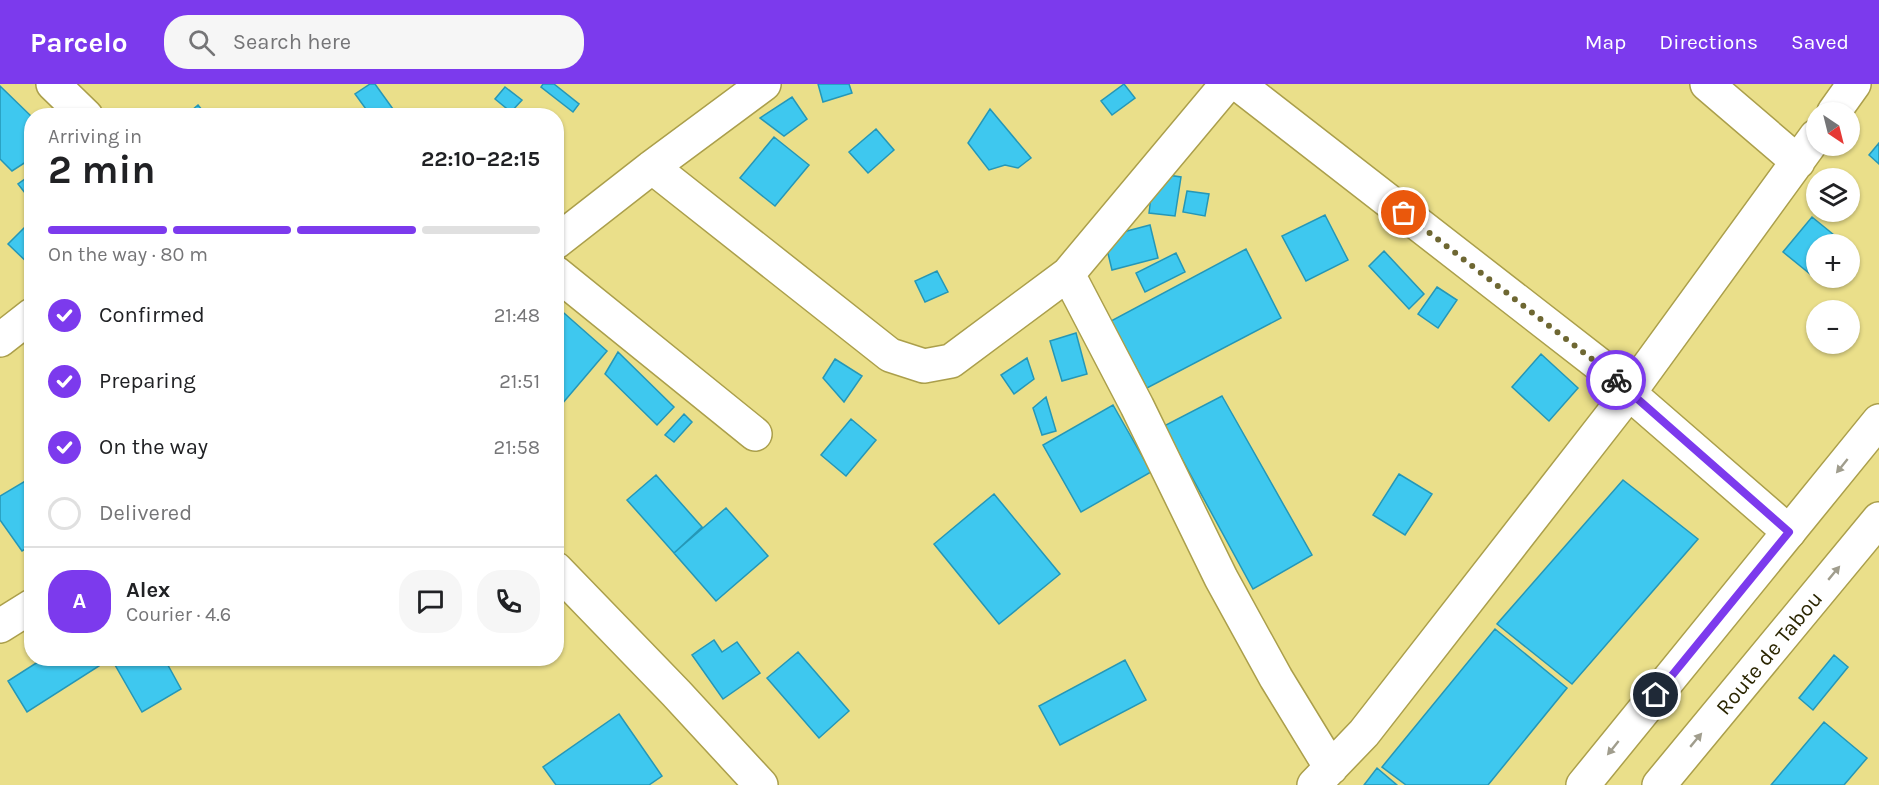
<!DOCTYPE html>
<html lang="en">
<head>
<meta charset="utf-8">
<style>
	body { margin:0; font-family:Karla,sans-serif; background:#f6f6f6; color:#202124; height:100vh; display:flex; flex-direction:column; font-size:22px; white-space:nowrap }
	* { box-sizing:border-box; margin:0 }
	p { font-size:20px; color:#757577 }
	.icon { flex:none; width:33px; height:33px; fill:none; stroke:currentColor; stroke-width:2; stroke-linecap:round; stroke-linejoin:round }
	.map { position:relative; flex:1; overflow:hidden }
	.drawer { position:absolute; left:24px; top:24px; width:540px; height:558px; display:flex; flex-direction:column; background:#fff; border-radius:24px; box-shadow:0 2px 4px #0004 }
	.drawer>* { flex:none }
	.needle { width:39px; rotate:145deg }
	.buttons { position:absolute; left:1806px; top:18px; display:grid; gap:12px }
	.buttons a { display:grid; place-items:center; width:54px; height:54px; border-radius:50%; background:#fff; box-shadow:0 2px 4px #0004; font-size:30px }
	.pin { position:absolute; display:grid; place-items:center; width:51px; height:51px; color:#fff; margin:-26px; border:3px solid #fff; border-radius:50%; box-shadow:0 2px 6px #0007 }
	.courier { position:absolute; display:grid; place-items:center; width:60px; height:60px; margin:-30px; border:4px solid #7c3aed; border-radius:50%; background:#fff; color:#222; box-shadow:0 2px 8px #0007 }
	.overview em { font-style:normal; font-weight:700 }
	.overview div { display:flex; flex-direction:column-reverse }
	.overview { display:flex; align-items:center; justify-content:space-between; height:102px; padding:0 24px }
	h1 { font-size:39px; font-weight:700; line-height:45px }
	.bar { display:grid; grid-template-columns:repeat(4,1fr); gap:9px 6px; align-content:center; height:72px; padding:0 24px }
	.bar i { height:8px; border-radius:4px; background:#e0e0e0 }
	.bar .current { background:#7c3aed }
	.bar p { grid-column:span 4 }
	.line { display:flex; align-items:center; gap:15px; padding:0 24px; border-top:2px solid #e0e0e0 }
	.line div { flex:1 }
	.round { display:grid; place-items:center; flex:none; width:63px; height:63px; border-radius:24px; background:#f6f6f6 }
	ol { padding:0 24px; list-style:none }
	li { display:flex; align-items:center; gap:18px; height:66px }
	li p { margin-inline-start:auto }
	li .icon { padding:6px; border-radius:50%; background:#7c3aed; color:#fff; stroke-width:4 }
	li:last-child { color:#757577 }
	li i { width:33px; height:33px; border:3px solid #e0e0e0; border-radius:50% }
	header { display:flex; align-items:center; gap:36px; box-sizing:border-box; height:84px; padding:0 30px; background:#7c3aed; color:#fff }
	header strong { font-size:28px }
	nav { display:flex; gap:33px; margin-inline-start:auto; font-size:21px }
	.search { width:420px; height:54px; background:#f6f6f6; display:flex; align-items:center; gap:15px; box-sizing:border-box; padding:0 21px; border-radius:24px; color:#757577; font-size:22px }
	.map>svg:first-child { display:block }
</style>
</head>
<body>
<header>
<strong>Parcelo</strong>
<div class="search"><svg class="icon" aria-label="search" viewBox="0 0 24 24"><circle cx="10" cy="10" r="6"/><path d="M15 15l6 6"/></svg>Search here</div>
<nav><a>Map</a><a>Directions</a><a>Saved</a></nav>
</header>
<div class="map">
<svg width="1879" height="701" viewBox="0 0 1879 701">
	<rect width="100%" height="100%" fill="#eadf8a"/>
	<path fill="#3ec8ef" stroke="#2597b7" stroke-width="1.5" d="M 370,0 L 375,0 L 398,32 L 371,32 L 355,10 Z
		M 543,0 L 554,0 L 579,20 L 573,28 L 541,3 Z
		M 818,0 L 849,0 L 852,9 L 823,18 Z
		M 1124,0 L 1135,14 L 1112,31 L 1101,17 Z
		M 0,2 L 32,33 L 32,74 L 12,87 L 0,75 Z
		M 505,3 L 522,16 L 511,28 L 495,15 Z
		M 792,13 L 807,35 L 784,52 L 760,34 Z
		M 198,21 L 207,32 L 185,32 Z
		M 990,25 L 1031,74 L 1018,84 L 1005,81 L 989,86 L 968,59 Z
		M 876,45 L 894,66 L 868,89 L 849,68 Z
		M 774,53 L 809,81 L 775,122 L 740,94 Z
		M 1879,59 L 1879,80 L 1869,71 Z
		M 1154,89 L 1181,93 L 1175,132 L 1149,129 Z
		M 32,90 L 32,118 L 18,100 Z
		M 1187,107 L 1209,110 L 1205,132 L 1183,128 Z
		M 1325,131 L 1348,176 L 1306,197 L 1282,152 Z
		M 1812,133 L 1845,160 L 1816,160 L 1815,194 L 1783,168 Z
		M 1150,141 L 1158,174 L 1112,186 L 1104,153 Z
		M 25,143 L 32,149 L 32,183 L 8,160 Z
		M 1246,165 L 1281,234 L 1147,304 L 1111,237 Z
		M 1384,167 L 1424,210 L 1409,225 L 1369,182 Z
		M 1176,169 L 1185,188 L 1145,208 L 1136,189 Z
		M 937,187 L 948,208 L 925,218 L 915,197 Z
		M 1437,203 L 1457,216 L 1438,244 L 1418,230 Z
		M 556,222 L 607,267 L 556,327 Z
		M 1076,249 L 1087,290 L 1062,297 L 1050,257 Z
		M 618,268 L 674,323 L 657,341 L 605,290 Z
		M 1541,270 L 1578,304 L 1549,337 L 1512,303 Z
		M 1027,274 L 1034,295 L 1014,310 L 1001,291 Z
		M 835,275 L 862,292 L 844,318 L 823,294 Z
		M 1222,312 L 1312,471 L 1253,505 L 1164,342 Z
		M 1046,313 L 1056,347 L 1042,351 L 1033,324 Z
		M 1113,321 L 1151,388 L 1081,428 L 1043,361 Z
		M 684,330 L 692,338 L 674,358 L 665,351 Z
		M 851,335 L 876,356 L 846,392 L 821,371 Z
		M 1399,390 L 1432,410 L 1405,451 L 1373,431 Z
		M 656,391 L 702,443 L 674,469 L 627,416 Z
		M 32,393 L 32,461 L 22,467 L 0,436 L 0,412 Z
		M 1623,396 L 1698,455 L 1572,600 L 1497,540 Z
		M 994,410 L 1060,490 L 999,540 L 934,460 Z
		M 726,424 L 768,472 L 716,517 L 674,469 Z
		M 1495,545 L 1567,604 L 1488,701 L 1406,701 L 1382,683 Z
		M 714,556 L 722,568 L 737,558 L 760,589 L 723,615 L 692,571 Z
		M 798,568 L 849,627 L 819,654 L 767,594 Z
		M 1834,571 L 1848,583 L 1813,626 L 1799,614 Z
		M 44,574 L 95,574 L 99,582 L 27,628 L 8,597 Z
		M 111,574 L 164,574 L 181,605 L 142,628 Z
		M 1125,576 L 1146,616 L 1060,661 L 1039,622 Z
		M 619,630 L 662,692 L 649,701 L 556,701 L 543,683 Z
		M 1824,638 L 1867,674 L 1844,701 L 1771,701 Z
		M 1377,684 L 1397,701 L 1364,701 Z"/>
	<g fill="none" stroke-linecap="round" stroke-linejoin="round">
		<defs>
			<path id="minor" d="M 53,0 L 86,32
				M 1238,0 L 1606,286 L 1629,309 L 1789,448
				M 1707,0 L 1798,78
				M 1834,28 L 1854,0
				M 652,83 L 890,271 L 924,282 L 951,277 L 1068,190 L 1227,0
				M 556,158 L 652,83 L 764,0
				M 556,189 L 755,350
				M 1068,190 L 1137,322 L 1221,494 L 1276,594 L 1331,684
				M 0,256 L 32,231
				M 556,485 L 676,609 L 761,701
				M 0,542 L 32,522
				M 1314,701 L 1364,649 L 1629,309 L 1816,52"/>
			<g id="major">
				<path d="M 1583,701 L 1879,337"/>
				<path id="s1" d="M 1659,701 L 1879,435"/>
			</g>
		</defs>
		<use href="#minor" stroke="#ab9f4b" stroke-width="36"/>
		<use href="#major" stroke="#ab9f4b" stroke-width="36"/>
		<use href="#minor" stroke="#fff" stroke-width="33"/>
		<use href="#major" stroke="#fff" stroke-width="33"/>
	</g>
	<defs><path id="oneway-solid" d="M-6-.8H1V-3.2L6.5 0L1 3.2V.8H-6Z" transform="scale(1.5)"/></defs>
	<g fill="#a09d8d">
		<use href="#oneway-solid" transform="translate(1842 382) rotate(129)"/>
		<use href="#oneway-solid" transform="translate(1834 489) rotate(-50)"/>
		<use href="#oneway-solid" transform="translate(1696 656) rotate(-50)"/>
		<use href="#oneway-solid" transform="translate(1613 664) rotate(129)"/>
	</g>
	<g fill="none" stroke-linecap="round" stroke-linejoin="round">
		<path stroke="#6e6732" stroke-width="6" stroke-dasharray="0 10.8" d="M 1404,129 L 1606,286 L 1616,296"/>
		<path stroke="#7c3aed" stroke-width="8" d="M 1616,296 L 1789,448 L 1656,611"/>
	</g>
	<g text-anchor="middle" stroke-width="6" stroke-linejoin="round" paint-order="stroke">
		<g font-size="22" fill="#2b2602" stroke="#fefdf5">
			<text dy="8" stroke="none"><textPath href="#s1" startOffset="172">Route de Tabou</textPath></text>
		</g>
	</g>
</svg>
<div class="buttons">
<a><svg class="needle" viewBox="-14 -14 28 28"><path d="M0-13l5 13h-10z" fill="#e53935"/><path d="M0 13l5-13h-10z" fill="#757577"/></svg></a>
<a><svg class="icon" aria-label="layers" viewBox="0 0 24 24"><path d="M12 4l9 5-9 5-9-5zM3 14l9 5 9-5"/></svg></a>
<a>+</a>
<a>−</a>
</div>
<div class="pin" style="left:1404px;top:129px;background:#ea580c"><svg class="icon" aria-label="bag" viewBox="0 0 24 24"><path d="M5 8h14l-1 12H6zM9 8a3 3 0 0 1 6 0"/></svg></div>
<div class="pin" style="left:1656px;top:611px;background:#1f2937"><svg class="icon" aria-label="home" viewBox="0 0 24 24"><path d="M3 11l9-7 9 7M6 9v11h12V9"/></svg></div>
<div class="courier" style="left:1616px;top:296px"><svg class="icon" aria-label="bike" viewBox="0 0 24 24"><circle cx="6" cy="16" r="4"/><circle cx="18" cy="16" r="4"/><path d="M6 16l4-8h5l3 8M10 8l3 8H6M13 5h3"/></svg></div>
<section class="drawer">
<div class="overview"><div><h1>2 min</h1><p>Arriving in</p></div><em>22:10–22:15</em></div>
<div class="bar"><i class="current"></i><i class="current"></i><i class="current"></i><i></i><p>On the way · 80 m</p></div>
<ol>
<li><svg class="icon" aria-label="check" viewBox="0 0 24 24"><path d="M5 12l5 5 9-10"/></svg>Confirmed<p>21:48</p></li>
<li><svg class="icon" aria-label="check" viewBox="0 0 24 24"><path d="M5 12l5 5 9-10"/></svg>Preparing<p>21:51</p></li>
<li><svg class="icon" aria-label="check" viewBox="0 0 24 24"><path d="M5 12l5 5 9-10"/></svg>On the way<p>21:58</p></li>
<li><i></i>Delivered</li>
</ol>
<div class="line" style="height:108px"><b class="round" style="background:#7c3aed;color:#fff">A</b><div><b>Alex</b><p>Courier · 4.6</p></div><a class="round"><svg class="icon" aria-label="chat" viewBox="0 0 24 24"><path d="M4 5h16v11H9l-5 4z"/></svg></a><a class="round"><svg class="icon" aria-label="phone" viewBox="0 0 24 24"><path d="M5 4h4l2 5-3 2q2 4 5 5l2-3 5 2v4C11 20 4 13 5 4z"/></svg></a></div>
</section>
</div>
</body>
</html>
